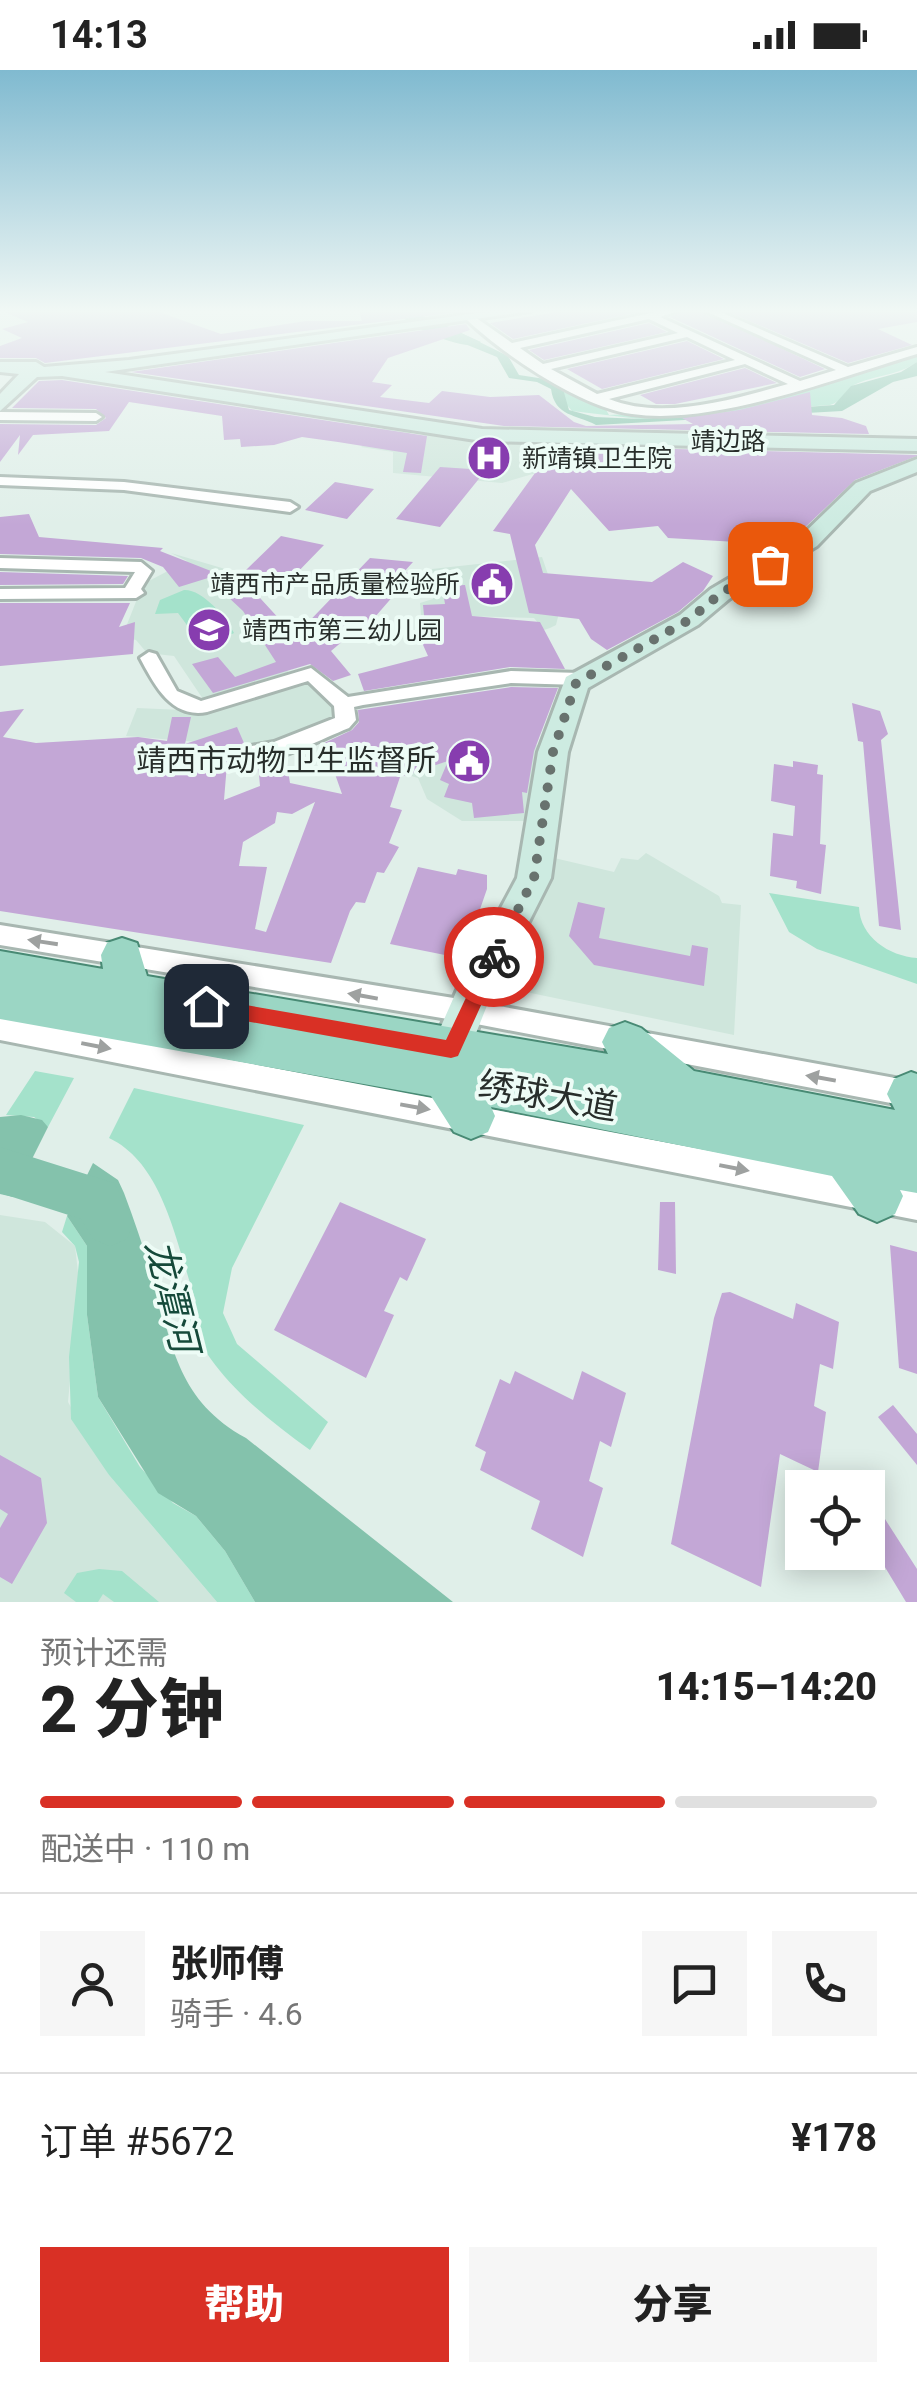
<!DOCTYPE html>
<html lang="zh">
<head>
<meta charset="utf-8">
<style>
	body { margin:0; font-family:Roboto,"Noto Sans SC",sans-serif; background:#f6f6f6; color:#222; height:100vh; display:flex; flex-direction:column; font-size:38px; white-space:nowrap }
	* { box-sizing:border-box; margin:0 }
	p { font-size:32px; color:#767676 }
	.icon { flex:none; width:55px; height:55px; fill:none; stroke:currentColor; stroke-width:2; stroke-linecap:round; stroke-linejoin:round }
	.map { position:relative; height:1532px; overflow:hidden }
	.drawer { display:flex; flex-direction:column; background:#fff; flex:1 }
	.drawer>* { flex:none }
	.fabs { position:absolute; left:785px; top:1400px; display:grid; gap:20px }
	.fabs a { display:grid; place-items:center; width:100px; height:100px; border-radius:0px; background:#fff; box-shadow:0 5px 25px #0003; font-size:50px }
	.pin { position:absolute; display:grid; place-items:center; width:85px; height:85px; color:#fff; margin:-42px; border-radius:20px; box-shadow:0 5px 15px #0006 }
	.courier { position:absolute; display:grid; place-items:center; width:100px; height:100px; margin:-50px; border:8px solid #d93025; border-radius:50%; background:#fff; color:#222; box-shadow:0 2px 12px #0007 }
	.head em { font-style:normal; font-weight:800 }
	.head div { display:flex; flex-direction:column-reverse }
	.head { display:flex; align-items:center; justify-content:space-between; height:170px; padding:0 40px }
	h1 { font-size:65px; font-weight:800; line-height:75px }
	.bar { display:grid; grid-template-columns:repeat(4,1fr); gap:15px 10px; align-content:center; height:120px; padding:0 40px }
	.bar i { height:12px; border-radius:8px; background:#e0e0e0 }
	.bar .active { background:#d93025 }
	.bar p { grid-column:span 4 }
	.line { display:flex; align-items:center; gap:25px; padding:0 40px; border-top:2px solid #e0e0e0 }
	.line div { flex:1 }
	.round { display:grid; place-items:center; flex:none; width:105px; height:105px; border-radius:0px; background:#f6f6f6 }
	.button { display:flex; gap:20px; margin-top:auto; padding:20px 40px }
	.button a { flex:1; height:115px; border-radius:0px; background:#d93025; color:#fff; font-size:40px; font-weight:800; line-height:115px; text-align:center }
	.button a+a { background:#f6f6f6; color:#222 }
	.status { display:flex; justify-content:space-between; align-items:center; height:70px; padding:0 50px; background:#fff; direction:ltr }
	.status svg { height:28px; fill:currentColor }
	.map>svg:first-child { display:block }
</style>
</head>
<body>
<div class="status"><b>14:13</b><svg viewBox="0 0 49 12"><path d="M0 12V9h3v3zM5 12V6h3v6zM10 12V3h3v9zM15 12V0h3v12zM26 1h20v11H26zM47 4h2v5h-2z"/></svg></div>
<div class="map">
<svg width="917" height="1532" viewBox="0 0 917 1532">
	<rect width="100%" height="100%" fill="#e0efe9"/>
	<path fill="#cfe6dc" d="M 387,355 L 414,359 L 405,368 L 421,368 L 430,361 L 575,373 L 588,395 L 553,398 L 502,413 L 393,403 L 393,382 L 361,377 Z
		M 171,483 L 232,501 L 242,515 L 249,515 L 282,554 L 297,565 L 287,600 L 291,606 L 207,635 L 174,586 L 147,583 L 136,570 L 122,567 L 143,514 L 187,491 Z
		M 542,487 L 560,539 L 556,555 L 550,558 L 544,560 L 534,548 L 421,545 L 420,533 L 433,529 L 432,499 Z
		M 303,609 L 314,610 L 342,649 L 277,674 L 231,685 L 222,674 L 126,666 L 137,638 L 205,641 Z
		M 514,671 L 546,677 L 530,751 L 462,751 L 427,729 L 418,708 L 405,704 Z
		M 646,783 L 719,826 L 722,833 L 741,835 L 734,965 L 521,921 L 494,904 L 550,787 L 614,802 L 621,788 L 638,790 Z
		M 0,1145 L 45,1152 L 75,1176 L 79,1211 L 68,1332 L 109,1405 L 217,1532 L 0,1532 Z"/>
	<path fill="#a4e2cb" d="M 917,284 L 917,292 C 898,306 874,305 854,315 C 845,320 842,332 830,335 L 640,349 L 572,341 L 562,329 L 563,319 L 555,314 L 604,336 L 609,345 L 717,339 Z
		M 184,520 C 202,519 226,547 234,563 L 204,578 L 178,543 L 155,544 L 160,530 Z
		M 769,823 L 859,837 C 860,867 889,886 917,888 L 917,914 L 817,879 L 789,862 Z
		M 35,1001 L 74,1008 L 48,1057 L 34,1047 L 6,1045 Z
		M 134,1018 L 304,1055 L 232,1198 L 223,1243 L 237,1274 L 328,1352 L 310,1380 C 256,1341 211,1304 184,1242 L 196,1231 C 177,1178 165,1094 109,1068 Z
		M 67,1146 L 87,1176 L 87,1245 L 98,1327 L 140,1397 L 173,1433 L 196,1446 L 225,1481 L 255,1532 L 217,1532 L 109,1405 L 71,1349 L 69,1287 L 79,1192 L 75,1176 L 62,1162 Z
		M 99,1499 L 122,1501 L 159,1532 L 114,1532 L 103,1524 L 98,1532 L 76,1532 L 64,1523 L 77,1503 Z"/>
	<path fill="#84c2ac" d="M 447,256 L 508,286 L 519,305 L 545,309 L 563,319 L 569,340 L 595,347 L 640,349 L 834,335 L 851,316 L 901,302 L 917,292 L 917,306 L 893,312 L 842,341 L 596,355 C 576,344 555,347 551,319 L 537,312 L 509,308 L 497,287 L 428,259 Z
		M 21,1045 L 42,1050 L 48,1057 L 13,1127 L 0,1124 L 0,1047 Z
		M 93,1093 L 118,1110 L 124,1123 C 135,1152 145,1182 154,1212 C 173,1279 179,1331 246,1368 L 453,1532 L 255,1532 L 225,1481 L 196,1446 L 158,1423 L 98,1327 L 87,1245 L 87,1176 L 67,1146 Z"/>
	<g fill="none" stroke-linecap="round" stroke-linejoin="round">
		<path fill="#84c2ac" fill-rule="evenodd" d="M 396,241 L 412,241 L 481,272 C 466,284 407,256 396,241 Z
			M 0,1077 L 114,1113 L 134,1152 L 127,1169 L 110,1176 L 93,1169 L 81,1149 L 0,1123 Z"/>
	</g>
	<path fill="#c3a7d6" fill-rule="evenodd" d="M 2,241 L 156,241 L 221,264 L 306,251 L 362,251 L 359,241 L 460,242 L 45,293 L 36,288 L 0,288 L 0,276 L 22,268 L 2,259 L 28,252 Z
		M 563,241 L 644,241 L 513,269 L 490,253 Z
		M 681,241 L 702,241 L 825,299 L 800,307 L 670,247 Z
		M 726,241 L 917,241 L 917,252 L 878,259 L 912,275 L 848,293 Z
		M 649,253 L 667,262 L 544,290 L 529,280 Z
		M 466,254 L 470,260 L 388,288 L 372,312 L 392,315 L 380,327 L 429,333 L 442,321 L 490,327 L 539,325 L 574,352 L 586,356 L 693,354 L 682,348 L 739,340 L 810,322 L 812,345 L 842,348 L 866,356 L 869,364 L 504,356 L 131,302 Z
		M 687,271 L 724,289 L 602,319 L 567,299 Z
		M 745,298 L 777,313 L 675,334 L 656,334 L 640,325 Z
		M 62,310 L 427,366 L 421,403 L 403,402 L 407,383 L 338,372 L 302,367 L 274,375 L 241,377 L 240,369 L 224,370 L 222,346 L 129,332 L 109,361 L 33,365 L 18,385 L 20,365 L 0,392 L 0,354 L 96,355 L 106,348 L 96,339 L 12,338 L 39,311 Z
		M 558,376 L 917,385 L 917,386 L 855,410 L 799,463 L 781,472 L 760,461 L 737,472 L 668,468 L 658,456 L 609,461 L 571,419 L 535,475 L 543,503 L 652,512 L 683,492 L 713,506 L 703,521 L 678,542 L 607,580 L 591,569 L 579,549 L 529,543 L 510,464 L 493,461 L 543,392 L 564,390 Z
		M 440,397 L 486,400 L 440,457 L 396,449 Z
		M 335,412 L 374,419 L 347,449 L 305,440 Z
		M 29,444 L 39,467 L 163,478 L 160,481 L 216,503 L 237,503 L 295,566 L 370,488 L 413,492 L 403,503 L 414,502 L 362,562 L 350,565 L 331,581 L 351,605 L 333,611 L 310,594 L 213,623 L 192,594 L 218,587 L 235,607 L 276,592 L 243,541 L 227,526 L 222,527 L 208,508 L 179,517 L 163,497 L 141,488 L 0,484 L 0,447 Z
		M 281,466 L 324,475 L 290,510 L 246,500 Z
		M 0,502 L 128,506 L 123,514 L 0,515 Z
		M 465,515 L 472,546 L 540,552 L 565,599 L 510,597 L 364,621 L 358,604 L 428,586 L 415,557 L 425,555 L 423,535 L 445,534 L 442,516 Z
		M 0,533 L 130,533 L 119,557 L 135,552 L 133,584 L 0,596 Z
		M 511,617 L 558,618 L 534,681 L 527,723 L 522,722 L 524,743 L 474,748 L 472,733 L 444,727 L 449,714 L 440,710 L 448,691 L 400,707 L 390,737 L 402,740 L 389,773 L 399,777 L 384,803 L 377,802 L 365,833 L 356,832 L 350,841 L 331,893 L 0,841 L 0,642 L 24,639 L 3,667 L 36,673 L 138,667 L 167,671 L 172,647 L 191,647 L 185,674 L 237,657 L 244,673 L 228,682 L 224,730 L 260,716 L 258,694 L 286,688 L 290,713 L 342,724 L 335,704 L 339,703 L 322,674 L 352,660 L 359,652 L 358,640 ZM 315,732 L 266,862 L 255,859 L 267,797 L 239,796 L 243,772 L 275,753 L 277,742 L 292,744 Z
		M 852,633 L 880,641 L 888,664 L 881,670 L 901,860 L 879,856 L 863,672 L 858,671 Z
		M 793,691 L 818,695 L 817,704 L 823,705 L 820,774 L 826,775 L 821,824 L 796,818 L 797,811 L 770,806 L 773,763 L 793,766 L 795,736 L 771,731 L 774,694 L 793,697 Z
		M 418,797 L 456,805 L 458,799 L 487,805 L 487,819 L 469,871 L 459,883 L 450,886 L 390,874 Z
		M 578,832 L 605,838 L 599,868 L 690,886 L 692,875 L 708,878 L 704,916 L 594,895 L 569,866 Z
		M 340,1132 L 426,1169 L 407,1211 L 400,1207 L 384,1241 L 394,1245 L 366,1308 L 274,1260 Z
		M 660,1132 L 675,1132 L 676,1204 L 658,1200 Z
		M 890,1175 L 917,1182 L 917,1304 L 899,1298 Z
		M 730,1222 L 793,1249 L 796,1233 L 839,1252 L 833,1299 L 820,1294 L 814,1336 L 826,1342 L 818,1402 L 780,1384 L 761,1517 L 671,1474 L 714,1248 L 722,1223 Z
		M 515,1301 L 573,1330 L 582,1301 L 626,1323 L 611,1377 L 600,1371 L 589,1411 L 603,1418 L 583,1487 L 531,1459 L 540,1431 L 480,1400 L 486,1382 L 475,1376 L 500,1309 L 510,1314 Z
		M 893,1335 L 917,1364 L 917,1395 L 878,1347 Z
		M 0,1385 L 41,1408 L 47,1453 L 12,1514 L 0,1507 L 0,1458 L 8,1444 L 0,1439 Z
		M 885,1449 L 917,1499 L 917,1532 L 906,1532 L 868,1469 L 868,1463 Z"/>
	<g fill="none" stroke-linecap="round" stroke-linejoin="round">
		<defs>
			<path id="street" d="M 660,241 L 677,241 L 660,247 L 800,311 L 836,300 L 705,241 L 718,241 L 848,297 L 917,277 L 917,284 C 836,308 716,356 632,344 C 580,337 503,284 466,249 L 475,247 L 512,273 ZM 649,249 L 678,263 L 543,294 L 520,278 ZM 687,267 L 735,290 L 597,324 L 551,299 ZM 745,294 L 788,314 C 734,329 663,351 609,329 Z
				M 0,342 L 96,343 L 102,347 L 96,351 L 0,350 Z
				M 0,407 L 124,412 L 290,432 L 298,437 L 290,442 L 124,420 L 0,415 Z
				M 0,488 L 141,492 L 152,501 L 141,519 L 144,523 L 136,528 L 0,529 L 0,519 L 125,518 L 135,502 L 0,498 Z
				M 149,582 L 156,584 L 177,621 L 201,631 L 311,598 L 348,627 L 511,601 L 580,603 L 589,609 L 580,615 L 511,613 L 363,635 L 354,637 L 356,650 L 349,658 C 316,671 270,698 234,689 L 231,684 L 234,679 L 274,672 L 335,648 L 334,636 L 308,611 L 207,642 C 171,649 154,614 140,588 Z
				M 0,855 L 466,930 L 917,1012 L 917,1038 L 466,952 L 0,875 Z
				M 0,946 L 917,1120 L 917,1150 L 0,970 Z"/>
			<path id="secondary" d="M 493,241 L 531,241 L 105,302 L 482,359 L 917,369 L 917,381 L 482,371 L 62,306 L 37,307 L 0,341 L 0,324 L 19,304 L 0,302 L 0,292 L 36,292 L 44,297 L 129,290 Z
				M 917,389 L 917,402 L 870,421 L 817,476 L 729,529 L 698,555 L 588,618 L 568,682 L 551,808 L 488,933 L 465,991 L 451,997 L 437,991 L 431,979 L 457,920 L 517,808 L 538,682 L 566,607 L 680,545 L 711,519 L 801,466 L 856,413 Z"/>
			<path id="primary" d="M 122,868 L 137,873 L 147,906 L 608,984 L 602,972 L 609,958 L 625,952 L 641,958 L 694,1001 L 895,1040 L 887,1024 L 894,1009 L 911,1002 L 917,1004 L 917,1123 L 900,1120 L 903,1126 L 895,1144 L 877,1152 L 859,1144 L 832,1106 L 491,1037 L 495,1046 L 488,1062 L 471,1069 L 454,1062 L 431,1026 L 0,949 L 0,881 L 103,899 L 101,885 L 107,873 Z"/>
		</defs>
		<use href="#street" stroke="#a8b7b1" stroke-width="6"/>
		<use href="#secondary" stroke="#a8b7b1" stroke-width="6"/>
		<use href="#primary" stroke="#488a74" stroke-width="4"/>
		<use href="#street" fill="#fff" fill-rule="evenodd"/>
		<use href="#secondary" fill="#cdebe1" fill-rule="evenodd"/>
		<use href="#primary" fill="#9bd6c4" fill-rule="evenodd"/>
	</g>
	<defs><path id="oneway-solid" d="M-6-.8H1V-3.2L6.5 0L1 3.2V.8H-6Z" transform="scale(2.5)"/></defs>
	<g fill="#9ea1a0">
		<use href="#oneway-solid" transform="translate(43 872) rotate(-171)"/>
		<use href="#oneway-solid" transform="translate(363 926) rotate(-170)"/>
		<use href="#oneway-solid" transform="translate(96 976) rotate(11)"/>
		<use href="#oneway-solid" transform="translate(821 1008) rotate(-170)"/>
		<use href="#oneway-solid" transform="translate(415 1037) rotate(10)"/>
		<use href="#oneway-solid" transform="translate(734 1098) rotate(11)"/>
	</g>
	<linearGradient id="sky" x2="0" y2="1"><stop stop-color="#80bad0"/><stop offset="0.53" stop-color="#f1f8f5"/><stop offset="1" stop-color="#f1f8f5" stop-opacity="0"/></linearGradient>
	<rect width="917" height="455" fill="url(#sky)"/>
	<path fill="#d93025" d="M 494,879 L 503,887 L 458,986 L 451,988 L 206,944 L 197,936 L 206,928 L 446,970 L 488,881 Z"/>
	<g fill="none" stroke-linecap="round" stroke-linejoin="round">
		<path stroke="#68726e" stroke-width="10" stroke-dasharray="0 18" d="M 494,887 L 534,808 L 553,682 L 576,613 L 689,550 L 720,524 L 770,494"/>
	</g>
	<defs>
		<symbol id="hospital-disc" viewBox="-11 -11 22 22"><circle r="9.5" fill="#873daf" stroke="#edfcf6"/><path d="M-5-5h3v3.5h4V-5h3V5h-3V1.5h-4V5h-3Z" fill="#fff"/></symbol>
		<symbol id="civic-disc" viewBox="-11 -11 22 22"><circle r="9.5" fill="#873daf" stroke="#edfcf6"/><path d="M-.6-6.5H3V-4.5H.6V-3L4-1V1h2V6H-6V1h2V-1L-.6-3ZM-1.2 2.5V6h2.4V2.5Z" fill="#fff"/></symbol>
		<symbol id="school-disc" viewBox="-11 -11 22 22"><circle r="9.5" fill="#873daf" stroke="#edfcf6"/><path d="M0-5L7-2L0 1L-7-2ZM-4 1L0 2.5L4 1V4Q0 6-4 4Z" fill="#fff"/></symbol>
	</defs>
	<g fill-rule="evenodd">
		<use href="#hospital-disc" x="464" y="363" width="50" height="50"/>
		<use href="#civic-disc" x="467" y="489" width="50" height="50"/>
		<use href="#school-disc" x="184" y="535" width="50" height="50"/>
		<use href="#civic-disc" x="444" y="666" width="50" height="50"/>
	</g>
	<g text-anchor="middle" stroke-width="8" stroke-linejoin="round" paint-order="stroke">
		<g font-size="25" fill="#282e2b" stroke="#edfcf6">
			<text x="728" y="380">靖边路</text>
		</g>
		<g font-size="25" fill="#282e2b" stroke="#edfcf6" text-anchor="start">
			<text x="522" y="397">新靖镇卫生院</text>
			<text x="460" y="523" text-anchor="end">靖西市产品质量检验所</text>
			<text x="242" y="569">靖西市第三幼儿园</text>
		</g>
		<g font-size="30" fill="#282e2b" stroke="#edfcf6" text-anchor="end">
			<text x="436" y="701">靖西市动物卫生监督所</text>
		</g>
		<g font-size="35" fill="#282e2b" stroke="#edfcf6">
			<text transform="translate(548 1026) rotate(10)" y="12">绣球大道</text>
		</g>
		<g font-size="38" font-style="italic" fill="#154a3a" stroke="#edfcf6">
			<text transform="translate(172 1226) rotate(76)" y="13">龙潭河</text>
		</g>
	</g>
</svg>
<div class="fabs">
<a><svg class="icon" aria-label="locate" viewBox="0 0 24 24"><circle cx="12" cy="12" r="6"/><path d="M12 2v4M12 18v4M2 12h4M18 12h4"/></svg></a>
</div>
<div class="pin" style="left:770px;top:494px;background:#ea580c"><svg class="icon" aria-label="bag" viewBox="0 0 24 24"><path d="M5 8h14l-1 12H6zM9 8a3 3 0 0 1 6 0"/></svg></div>
<div class="pin" style="left:206px;top:936px;background:#1f2937"><svg class="icon" aria-label="home" viewBox="0 0 24 24"><path d="M3 11l9-7 9 7M6 9v11h12V9"/></svg></div>
<div class="courier" style="left:494px;top:887px"><svg class="icon" aria-label="bike" viewBox="0 0 24 24"><circle cx="6" cy="16" r="4"/><circle cx="18" cy="16" r="4"/><path d="M6 16l4-8h5l3 8M10 8l3 8H6M13 5h3"/></svg></div>
</div>
<section class="drawer">
<div class="head"><div><h1>2 分钟</h1><p>预计还需</p></div><em>14:15–14:20</em></div>
<div class="bar"><i class="active"></i><i class="active"></i><i class="active"></i><i></i><p>配送中 · 110 m</p></div>
<div class="line" style="height:180px"><a class="round"><svg class="icon" aria-label="person" viewBox="0 0 24 24"><circle cx="12" cy="8" r="4"/><path d="M4 21q1-7 8-7t8 7"/></svg></a><div><b>张师傅</b><p>骑手 · 4.6</p></div><a class="round"><svg class="icon" aria-label="chat" viewBox="0 0 24 24"><path d="M4 5h16v11H9l-5 4z"/></svg></a><a class="round"><svg class="icon" aria-label="phone" viewBox="0 0 24 24"><path d="M5 4h4l2 5-3 2q2 4 5 5l2-3 5 2v4C11 20 4 13 5 4z"/></svg></a></div>
<div class="line" style="height:130px"><div>订单 #5672</div><b>¥178</b></div>
<div class="button"><a>帮助</a><a>分享</a></div>
</section>
</body>
</html>
